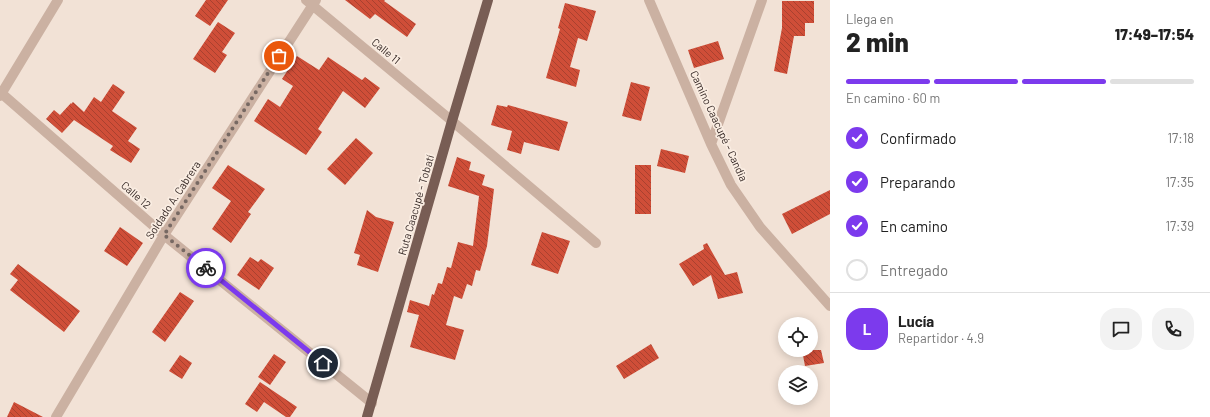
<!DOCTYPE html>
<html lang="es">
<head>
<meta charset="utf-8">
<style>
	body { margin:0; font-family:Barlow,sans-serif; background:#f2f2f2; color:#222; height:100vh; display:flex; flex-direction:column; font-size:15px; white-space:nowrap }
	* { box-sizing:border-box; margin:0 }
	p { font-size:13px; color:#767676 }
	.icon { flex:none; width:22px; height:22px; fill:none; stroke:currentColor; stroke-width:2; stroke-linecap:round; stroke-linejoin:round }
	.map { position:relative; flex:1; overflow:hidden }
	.side { display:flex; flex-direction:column; background:#fff; width:380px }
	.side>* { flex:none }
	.buttons { position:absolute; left:778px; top:317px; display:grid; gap:8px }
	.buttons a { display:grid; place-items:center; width:40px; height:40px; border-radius:50%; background:#fff; box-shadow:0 2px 10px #0003; font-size:20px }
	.pin { position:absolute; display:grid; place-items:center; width:34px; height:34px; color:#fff; margin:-17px; border:2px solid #fff; border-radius:50%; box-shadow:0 1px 4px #0007 }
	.courier { position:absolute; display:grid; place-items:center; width:40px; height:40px; margin:-20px; border:3px solid #7c3aed; border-radius:50%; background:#fff; color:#222; box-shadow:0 1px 5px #0007 }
	.summary em { font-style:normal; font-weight:800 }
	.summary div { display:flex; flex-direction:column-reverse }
	.summary { display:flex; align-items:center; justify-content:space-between; height:68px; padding:0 16px }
	h1 { font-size:26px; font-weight:800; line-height:30px }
	.bar { display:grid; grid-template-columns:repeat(4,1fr); gap:6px 4px; align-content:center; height:48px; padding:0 16px }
	.bar i { height:5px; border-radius:3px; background:#e0e0e0 }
	.bar .on { background:#7c3aed }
	.bar p { grid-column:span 4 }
	.line { display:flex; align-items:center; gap:10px; padding:0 16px; border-top:1px solid #e0e0e0 }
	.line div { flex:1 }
	.round { display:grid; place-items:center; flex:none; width:42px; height:42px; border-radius:16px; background:#f2f2f2 }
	ol { padding:0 16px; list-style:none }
	li { display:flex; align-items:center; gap:12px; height:44px }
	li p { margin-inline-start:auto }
	li .icon { padding:4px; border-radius:50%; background:#7c3aed; color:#fff; stroke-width:4 }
	li:last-child { color:#767676 }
	li i { width:22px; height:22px; border:2px solid #e0e0e0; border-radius:50% }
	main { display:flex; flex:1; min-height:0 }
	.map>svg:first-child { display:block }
</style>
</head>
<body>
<main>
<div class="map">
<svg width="830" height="417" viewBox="0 0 830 417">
	<defs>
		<pattern id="building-back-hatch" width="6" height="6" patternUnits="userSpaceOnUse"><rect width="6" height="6" fill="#cf4e38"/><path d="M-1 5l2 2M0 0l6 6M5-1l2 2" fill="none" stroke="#a9412f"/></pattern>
	</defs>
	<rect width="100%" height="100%" fill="#f2e2d6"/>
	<path fill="url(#building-back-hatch)" d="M 206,0 L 228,0 L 210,26 L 195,16 Z
		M 345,0 L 385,0 L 384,1 L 416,24 L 407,37 L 375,14 L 370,19 Z
		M 782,1 L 814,1 L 814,23 L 805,23 L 805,36 L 794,36 L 787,74 L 774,71 L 782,28 Z
		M 565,3 L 596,11 L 587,41 L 578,38 L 570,67 L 580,70 L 576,87 L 546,78 L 560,29 L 558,28 Z
		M 218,22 L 235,33 L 222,52 L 227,55 L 215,73 L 193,59 Z
		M 718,41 L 724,59 L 694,68 L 688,50 Z
		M 297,56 L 319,70 L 328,57 L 362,80 L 365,77 L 380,88 L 365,108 L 343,91 L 318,129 L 322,132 L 306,155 L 254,121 L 268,99 L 280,107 L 293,86 L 282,79 Z
		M 631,82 L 650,87 L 641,121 L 622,116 Z
		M 113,84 L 125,92 L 112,111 L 137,128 L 128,141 L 140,149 L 131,163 L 110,150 L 113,146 L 74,120 L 62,133 L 46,119 L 54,110 L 60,115 L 71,103 L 71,104 L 73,102 L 84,112 L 94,97 L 101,102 Z
		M 497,105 L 507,107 L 508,105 L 568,122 L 559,151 L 524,142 L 521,154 L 507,150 L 512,131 L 491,125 Z
		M 356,138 L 373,153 L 345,185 L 327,169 Z
		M 661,149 L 689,156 L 685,173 L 657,166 Z
		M 457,157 L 471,162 L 469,170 L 485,175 L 482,185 L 494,189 L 487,246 L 480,271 L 476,270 L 472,286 L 467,284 L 462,299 L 454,296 L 446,325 L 464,330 L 455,360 L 410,347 L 419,315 L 407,312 L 410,300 L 429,306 L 432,294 L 434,295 L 438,283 L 442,284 L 447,267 L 451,268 L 458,242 L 473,246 L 479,196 L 448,186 Z
		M 228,165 L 265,189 L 248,212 L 251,214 L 231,243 L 212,229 L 231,201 L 212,188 Z
		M 635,165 L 651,165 L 651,214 L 635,214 Z
		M 830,190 L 830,214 L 792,234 L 782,214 Z
		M 367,210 L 376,217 L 394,222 L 378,272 L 357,265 L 360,255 L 354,253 Z
		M 120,227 L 143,243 L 127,266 L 104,251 Z
		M 542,232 L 570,241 L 558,274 L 531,265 Z
		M 707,243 L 725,275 L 737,272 L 743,293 L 718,299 L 711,275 L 693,286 L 679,264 L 704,249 L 703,245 Z
		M 250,257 L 258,262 L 261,259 L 274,268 L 259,290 L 237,275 Z
		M 18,264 L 80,311 L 64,332 L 10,290 L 18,280 L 10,274 Z
		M 180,292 L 194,301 L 165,342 L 152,332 Z
		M 651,344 L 659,358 L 624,379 L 616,366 Z
		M 802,350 L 821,350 L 824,363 L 805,366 Z
		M 274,354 L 286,362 L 270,385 L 258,377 Z
		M 180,355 L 192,363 L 182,379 L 169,371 Z
		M 260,382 L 297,407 L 290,417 L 286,417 L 264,402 L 257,412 L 245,404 Z
		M 14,402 L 43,417 L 7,417 Z"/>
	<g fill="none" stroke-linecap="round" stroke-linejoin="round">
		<path stroke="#cbb1a2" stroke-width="10" d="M 306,0 L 452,121 L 596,243
			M 649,0 L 711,144 L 731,185 L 760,227 L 830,306
			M 0,92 L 164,235 L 372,403
			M 0,96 L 58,0
			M 711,144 L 762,0
			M 56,417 L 164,235 L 316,0"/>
		<path stroke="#785d54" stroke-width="10" d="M 367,417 L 452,121 L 488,0"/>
	</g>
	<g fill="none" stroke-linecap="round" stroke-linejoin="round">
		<path stroke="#776963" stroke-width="4" stroke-dasharray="0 7.2" d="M 206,268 L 164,235 L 279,56"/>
		<path stroke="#7c3aed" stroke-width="5" d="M 206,268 L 323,363"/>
	</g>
	<g text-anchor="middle" stroke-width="3.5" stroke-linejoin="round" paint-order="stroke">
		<g font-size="11" fill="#352825" stroke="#faede2">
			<text transform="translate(386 51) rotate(40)" y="4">Calle 11</text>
			<text transform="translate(719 126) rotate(65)" y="4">Camino Caacupé - Candia</text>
			<text transform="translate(136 195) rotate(41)" y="4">Calle 12</text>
			<text transform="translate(173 200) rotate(-57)" y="4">Soldado A. Cabrera</text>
			<text transform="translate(416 205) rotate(-74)" y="4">Ruta Caacupé - Tobatí</text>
		</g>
	</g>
</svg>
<div class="buttons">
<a><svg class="icon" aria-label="locate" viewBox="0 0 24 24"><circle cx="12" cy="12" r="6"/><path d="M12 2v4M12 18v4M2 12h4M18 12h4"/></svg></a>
<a><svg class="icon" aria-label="layers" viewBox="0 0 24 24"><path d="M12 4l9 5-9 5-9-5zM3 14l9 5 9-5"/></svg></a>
</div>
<div class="pin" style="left:279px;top:56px;background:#ea580c"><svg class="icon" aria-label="bag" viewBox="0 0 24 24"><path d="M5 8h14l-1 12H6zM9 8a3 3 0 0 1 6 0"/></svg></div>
<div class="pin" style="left:323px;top:363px;background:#1f2937"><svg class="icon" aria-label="home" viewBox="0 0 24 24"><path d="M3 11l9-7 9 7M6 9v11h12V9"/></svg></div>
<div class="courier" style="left:206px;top:268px"><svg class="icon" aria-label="bike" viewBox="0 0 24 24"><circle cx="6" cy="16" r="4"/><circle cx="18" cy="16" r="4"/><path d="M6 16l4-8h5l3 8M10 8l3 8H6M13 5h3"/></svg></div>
</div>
<section class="side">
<div class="summary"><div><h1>2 min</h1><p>Llega en</p></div><em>17:49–17:54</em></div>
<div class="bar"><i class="on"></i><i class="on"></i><i class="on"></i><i></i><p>En camino · 60 m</p></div>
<ol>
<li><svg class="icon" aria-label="check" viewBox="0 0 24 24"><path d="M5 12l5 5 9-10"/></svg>Confirmado<p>17:18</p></li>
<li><svg class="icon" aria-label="check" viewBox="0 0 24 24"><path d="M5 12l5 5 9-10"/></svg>Preparando<p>17:35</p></li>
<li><svg class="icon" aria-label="check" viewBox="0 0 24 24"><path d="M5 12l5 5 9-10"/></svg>En camino<p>17:39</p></li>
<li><i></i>Entregado</li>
</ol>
<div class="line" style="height:72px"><b class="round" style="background:#7c3aed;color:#fff">L</b><div><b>Lucía</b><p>Repartidor · 4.9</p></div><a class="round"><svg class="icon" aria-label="chat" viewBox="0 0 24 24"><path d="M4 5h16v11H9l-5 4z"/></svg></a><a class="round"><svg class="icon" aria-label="phone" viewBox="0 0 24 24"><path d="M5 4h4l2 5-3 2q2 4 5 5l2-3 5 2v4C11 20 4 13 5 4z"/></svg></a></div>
</section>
</main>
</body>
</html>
